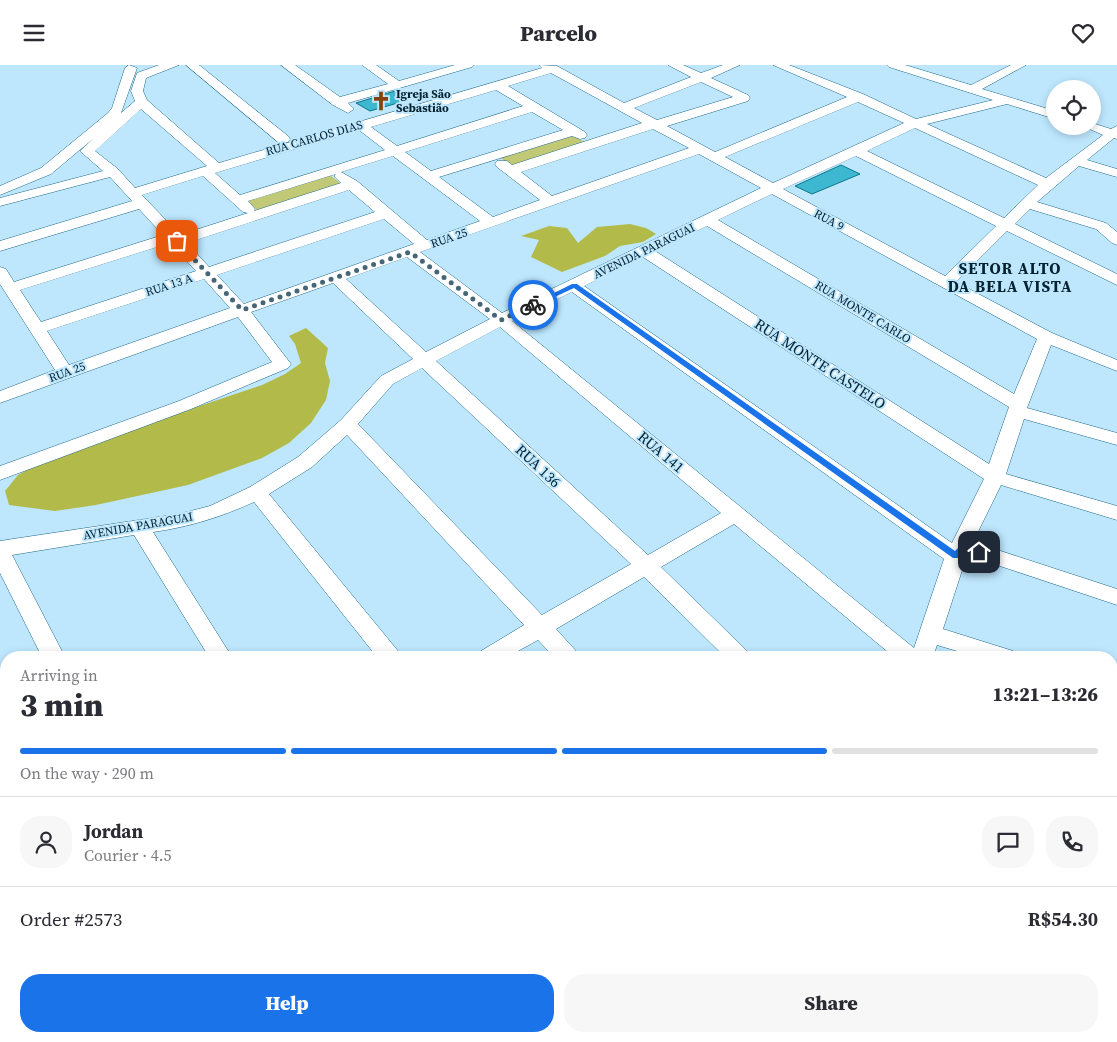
<!DOCTYPE html>
<html lang="en">
<head>
<meta charset="utf-8">
<style>
	body { margin:0; font-family:"Source Serif 4",serif; background:#f7f7f7; color:#2b2b33; height:100vh; display:flex; flex-direction:column; font-size:19px; white-space:nowrap }
	* { box-sizing:border-box; margin:0 }
	p { font-size:16px; color:#7c7c81 }
	.icon { flex:none; width:28px; height:28px; fill:none; stroke:currentColor; stroke-width:2; stroke-linecap:round; stroke-linejoin:round }
	.map { position:relative; flex:1; overflow:hidden }
	.drawer { position:absolute; left:0px; top:586px; width:1118px; height:391px; display:flex; flex-direction:column; background:#fff; border-radius:20px 20px 0 0; box-shadow:0 2px 8px #0003 }
	.drawer>* { flex:none }
	.buttons { position:absolute; left:1046px; top:15px; display:grid; gap:10px }
	.buttons a { display:grid; place-items:center; width:55px; height:55px; border-radius:50%; background:#fff; box-shadow:0 2px 8px #0003; font-size:25px }
	.pin { position:absolute; display:grid; place-items:center; width:42px; height:42px; color:#fff; margin:-21px; border-radius:10px; box-shadow:0 2px 8px #0006 }
	.courier { position:absolute; display:grid; place-items:center; width:50px; height:50px; margin:-25px; border:4px solid #1a73e8; border-radius:50%; background:#fff; color:#222; box-shadow:0 1px 6px #0007 }
	.headline em { font-style:normal; font-weight:800 }
	.headline div { display:flex; flex-direction:column-reverse }
	.headline { display:flex; align-items:center; justify-content:space-between; height:85px; padding:0 20px }
	h1 { font-size:32px; font-weight:800; line-height:38px }
	.bar { display:grid; grid-template-columns:repeat(4,1fr); gap:8px 5px; align-content:center; height:60px; padding:0 20px }
	.bar i { height:6px; border-radius:4px; background:#e1e1e2 }
	.bar .selected { background:#1a73e8 }
	.bar p { grid-column:span 4 }
	.line { display:flex; align-items:center; gap:12px; padding:0 20px; border-top:1px solid #e1e1e2 }
	.line div { flex:1 }
	.round { display:grid; place-items:center; flex:none; width:52px; height:52px; border-radius:20px; background:#f7f7f7 }
	.cta { display:flex; gap:10px; margin-top:auto; padding:10px 20px }
	.cta a { flex:1; height:58px; border-radius:20px; background:#1a73e8; color:#fff; font-size:20px; font-weight:800; line-height:58px; text-align:center }
	.cta a+a { background:#f7f7f7; color:#2b2b33 }
	header { display:flex; justify-content:space-between; align-items:center; height:65px; padding:0 20px; background:#fff; font-size:22px; font-weight:800 }
	.map>svg:first-child { display:block }
</style>
</head>
<body>
<header><svg class="icon" aria-label="menu" viewBox="0 0 24 24"><path d="M4 6h16M4 12h16M4 18h16"/></svg>Parcelo<svg class="icon" aria-label="heart" viewBox="0 0 24 24"><path d="M12 20l-8-8c-3-5 5-10 8-4 3-6 11-1 8 4z"/></svg></header>
<div class="map">
<svg width="1117" height="977" viewBox="0 0 1117 977">
	<rect width="100%" height="100%" fill="#bee7fe"/>
	<path fill="#c1c977" d="M 571,69 L 586,78 L 513,102 L 499,92 Z
		M 330,110 L 343,120 L 258,146 L 246,135 Z
		M 309,971 L 424,971 L 427,977 L 302,977 Z"/>
	<path fill="#b2bb49" d="M 630,159 L 646,163 L 656,169 L 643,177 L 620,181 L 605,191 L 562,207 L 531,192 L 539,175 L 521,171 L 549,161 L 567,163 L 578,178 L 597,162 Z
		M 306,263 L 328,283 L 325,298 L 330,316 L 326,335 L 311,358 L 289,378 L 262,393 L 188,420 L 96,440 L 55,446 L 9,440 L 5,426 L 18,410 L 54,390 L 262,320 L 285,309 L 301,298 L 295,279 L 289,271 Z"/>
	<path fill="#3eb8d0" stroke="#0c7789" d="M 395,26 L 408,35 L 370,46 L 356,38 Z
		M 841,100 L 860,109 L 812,129 L 795,121 Z"/>
	<g fill="none" stroke-linecap="round" stroke-linejoin="round">
		<defs>
			<path id="minor" d="M 129,0 L 137,3 L 121,48 L 135,36 L 131,26 L 137,8 L 159,0 L 179,0 L 146,13 L 143,26 L 147,35 L 219,98 L 542,3 L 539,0 L 557,1 L 624,38 L 691,12 L 668,0 L 683,0 L 701,8 L 723,0 L 740,0 L 711,13 L 748,30 L 750,33 L 748,36 L 667,61 L 715,87 L 847,32 L 773,0 L 789,0 L 863,29 L 916,54 L 993,35 L 889,2 L 887,0 L 905,0 L 971,20 L 1011,0 L 1026,0 L 982,24 L 1055,46 L 1055,54 L 1007,39 L 927,59 L 1046,113 L 1103,70 L 1083,61 L 1092,61 L 1092,58 L 1111,64 L 1117,61 L 1117,74 L 1114,73 L 1087,95 L 1117,104 L 1117,112 L 1079,101 L 1037,137 L 1106,158 L 1117,167 L 1117,180 L 1112,178 L 1096,164 L 1030,144 L 1015,159 L 1117,209 L 1117,220 L 1007,166 L 956,217 L 1052,268 L 1117,295 L 1117,306 L 1051,280 L 1027,343 L 1117,368 L 1117,380 L 1024,354 L 1006,409 L 1117,441 L 1117,455 L 1001,420 L 973,477 L 1117,524 L 1117,540 L 967,490 L 943,564 L 1013,586 L 1016,592 L 977,592 L 937,580 L 933,592 L 894,592 L 734,459 L 661,502 L 747,586 L 750,592 L 725,592 L 644,512 L 556,564 L 576,586 L 579,592 L 554,592 L 538,575 L 507,592 L 478,592 L 481,586 L 524,560 L 347,370 L 312,402 L 269,429 L 398,586 L 401,592 L 377,592 L 254,437 C 221,452 189,462 153,467 L 232,592 L 209,592 L 134,470 L 12,490 L 65,592 L 42,592 L 0,508 L 0,476 L 179,449 L 210,441 L 250,422 L 298,392 L 341,355 L 381,311 L 413,294 L 333,218 L 251,247 L 291,299 L 288,303 L 191,344 L 0,415 L 0,401 L 179,336 L 272,297 L 238,252 L 0,338 L 0,326 L 55,305 L 0,219 L 0,202 L 6,204 L 14,217 L 163,170 L 139,144 L 0,186 L 0,176 L 132,136 L 110,112 L 0,141 L 0,133 L 103,106 L 80,86 L 94,73 L 51,109 L 0,130 L 0,121 L 41,103 L 108,48 L 112,43 L 125,3 ZM 551,8 L 642,58 L 512,100 L 507,96 L 497,96 L 495,99 L 497,102 L 540,135 L 493,152 L 439,112 L 572,71 L 580,74 L 585,73 L 587,70 L 585,67 L 508,21 ZM 701,17 L 733,32 L 657,55 L 634,43 ZM 496,25 L 523,41 L 397,81 L 371,62 ZM 858,37 L 904,58 L 773,118 L 725,92 ZM 141,44 L 207,101 L 135,123 L 118,104 L 95,86 ZM 532,47 L 563,65 L 431,106 L 405,87 ZM 915,63 L 1038,120 L 1004,153 L 867,86 ZM 653,64 L 689,83 L 552,131 L 521,107 ZM 359,65 L 385,85 L 240,130 L 215,108 ZM 699,89 L 761,123 L 502,248 L 420,187 ZM 393,91 L 480,156 L 427,175 L 357,116 L 341,107 ZM 856,91 L 996,161 L 945,211 L 783,124 ZM 336,109 L 334,111 L 341,118 L 254,146 L 255,144 L 248,136 ZM 203,111 L 243,147 L 248,148 L 180,170 L 142,130 ZM 349,125 L 375,147 L 209,202 L 187,178 ZM 772,129 L 1037,274 L 1014,329 L 718,155 ZM 384,154 L 414,179 L 244,239 L 217,210 ZM 707,161 L 1009,342 L 989,399 L 655,186 ZM 170,178 L 196,206 L 41,257 L 20,225 ZM 407,192 L 490,254 L 426,287 L 346,214 ZM 643,192 L 984,414 L 952,478 L 584,221 ZM 204,214 L 230,243 L 69,300 L 47,266 ZM 572,227 L 944,494 L 914,583 L 512,256 ZM 500,262 L 721,448 L 648,490 L 436,296 ZM 422,303 L 631,499 L 542,550 L 358,359 L 393,319 Z
				M 186,0 L 199,0 L 288,71 L 290,74 L 288,77 L 278,77 Z
				M 281,0 L 295,0 L 340,32 L 388,19 L 362,0 L 376,0 L 399,16 L 455,0 L 474,0 L 472,2 L 348,38 L 354,44 L 348,48 L 333,40 Z
				M 1111,616 L 1117,618 L 1117,638 L 1111,636 Z
				M 1111,733 L 1117,735 L 1117,759 L 1111,757 Z
				M 6,761 L 6,786 L 0,788 L 0,763 Z
				M 1117,842 L 1117,875 L 1111,878 L 1111,845 Z
				M 0,913 L 6,916 L 6,971 L 30,971 L 32,977 L 2,977 L 0,970 L 4,960 L 0,959 Z
				M 240,971 L 276,971 L 274,977 L 238,977 Z
				M 445,971 L 476,971 L 478,977 L 447,977 Z
				M 677,971 L 709,971 L 711,977 L 679,977 Z
				M 772,971 L 802,971 L 800,977 L 770,977 Z
				M 1065,971 L 1095,971 L 1094,977 L 1064,977 Z"/>
		</defs>
		<use href="#minor" stroke="#1d688a" stroke-width="1"/>
		<use href="#minor" fill="#fff" fill-rule="evenodd"/>
	</g>
	<path fill="#1a73e8" d="M 572,219 L 577,219 L 955,486 L 962,479 L 982,485 L 982,489 L 963,485 L 959,493 L 953,493 L 574,223 L 535,241 L 530,240 Z"/>
	<g fill="none" stroke-linecap="round" stroke-linejoin="round">
		<path stroke="#467" stroke-width="5" stroke-dasharray="0 9" d="M 177,176 L 242,245 L 410,187 L 501,255 L 533,240"/>
	</g>
	<defs>
		<symbol id="church-bare" viewBox="-9 -9 18 18"><path d="M-1.2-6h2.4v3.5h3.3v2.4h-3.3V6h-2.4V-.1h-3.3v-2.4h3.3Z" fill="#84430e" stroke="#bee7fe" stroke-width="2.5" paint-order="stroke"/></symbol>
	</defs>
	<g fill-rule="evenodd">
		<use href="#church-bare" x="367" y="22" width="28" height="28"/>
	</g>
	<g text-anchor="middle" stroke-width="4" stroke-linejoin="round" paint-order="stroke">
		<g font-size="12" font-weight="bold" fill="#03212f" stroke="#bee7fe" text-anchor="start">
			<text x="396" y="33">Igreja São<tspan x="396" dy="14">Sebastião</tspan></text>
		</g>
		<g font-size="12" fill="#03212f" stroke="#bee7fe">
			<text transform="translate(314 73) rotate(-16)" y="4">RUA CARLOS DIAS</text>
			<text transform="translate(829 155) rotate(28)" y="4">RUA 9</text>
			<text transform="translate(449 173) rotate(-19)" y="4">RUA 25</text>
			<text transform="translate(644 186) rotate(-26)" y="4">AVENIDA PARAGUAI</text>
			<text transform="translate(169 220) rotate(-18)" y="4">RUA 13 A</text>
			<text transform="translate(863 247) rotate(31)" y="4">RUA MONTE CARLO</text>
			<text transform="translate(67 307) rotate(-20)" y="4">RUA 25</text>
			<text transform="translate(138 461) rotate(-10)" y="4">AVENIDA PARAGUAI</text>
		</g>
		<g font-size="15" fill="#03212f" stroke="#bee7fe">
			<text transform="translate(820 299) rotate(33)" y="5">RUA MONTE CASTELO</text>
			<text transform="translate(661 387) rotate(40)" y="5">RUA 141</text>
			<text transform="translate(538 401) rotate(43)" y="5">RUA 136</text>
		</g>
		<g font-size="16" font-weight="bold" letter-spacing="1" fill="#03212f" stroke="#bee7fe">
			<text x="1010" y="209">SETOR ALTO<tspan x="1010" dy="18">DA BELA VISTA</tspan></text>
		</g>
	</g>
</svg>
<div class="buttons">
<a><svg class="icon" aria-label="locate" viewBox="0 0 24 24"><circle cx="12" cy="12" r="6"/><path d="M12 2v4M12 18v4M2 12h4M18 12h4"/></svg></a>
</div>
<div class="pin" style="left:177px;top:176px;background:#ea580c"><svg class="icon" aria-label="bag" viewBox="0 0 24 24"><path d="M5 8h14l-1 12H6zM9 8a3 3 0 0 1 6 0"/></svg></div>
<div class="pin" style="left:979px;top:487px;background:#1f2937"><svg class="icon" aria-label="home" viewBox="0 0 24 24"><path d="M3 11l9-7 9 7M6 9v11h12V9"/></svg></div>
<div class="courier" style="left:533px;top:240px"><svg class="icon" aria-label="bike" viewBox="0 0 24 24"><circle cx="6" cy="16" r="4"/><circle cx="18" cy="16" r="4"/><path d="M6 16l4-8h5l3 8M10 8l3 8H6M13 5h3"/></svg></div>
<section class="drawer">
<div class="headline"><div><h1>3 min</h1><p>Arriving in</p></div><em>13:21–13:26</em></div>
<div class="bar"><i class="selected"></i><i class="selected"></i><i class="selected"></i><i></i><p>On the way · 290 m</p></div>
<div class="line" style="height:90px"><a class="round"><svg class="icon" aria-label="person" viewBox="0 0 24 24"><circle cx="12" cy="8" r="4"/><path d="M4 21q1-7 8-7t8 7"/></svg></a><div><b>Jordan</b><p>Courier · 4.5</p></div><a class="round"><svg class="icon" aria-label="chat" viewBox="0 0 24 24"><path d="M4 5h16v11H9l-5 4z"/></svg></a><a class="round"><svg class="icon" aria-label="phone" viewBox="0 0 24 24"><path d="M5 4h4l2 5-3 2q2 4 5 5l2-3 5 2v4C11 20 4 13 5 4z"/></svg></a></div>
<div class="line" style="height:65px"><div>Order #2573</div><b>R$54.30</b></div>
<div class="cta"><a>Help</a><a>Share</a></div>
</section>
</div>
</body>
</html>
